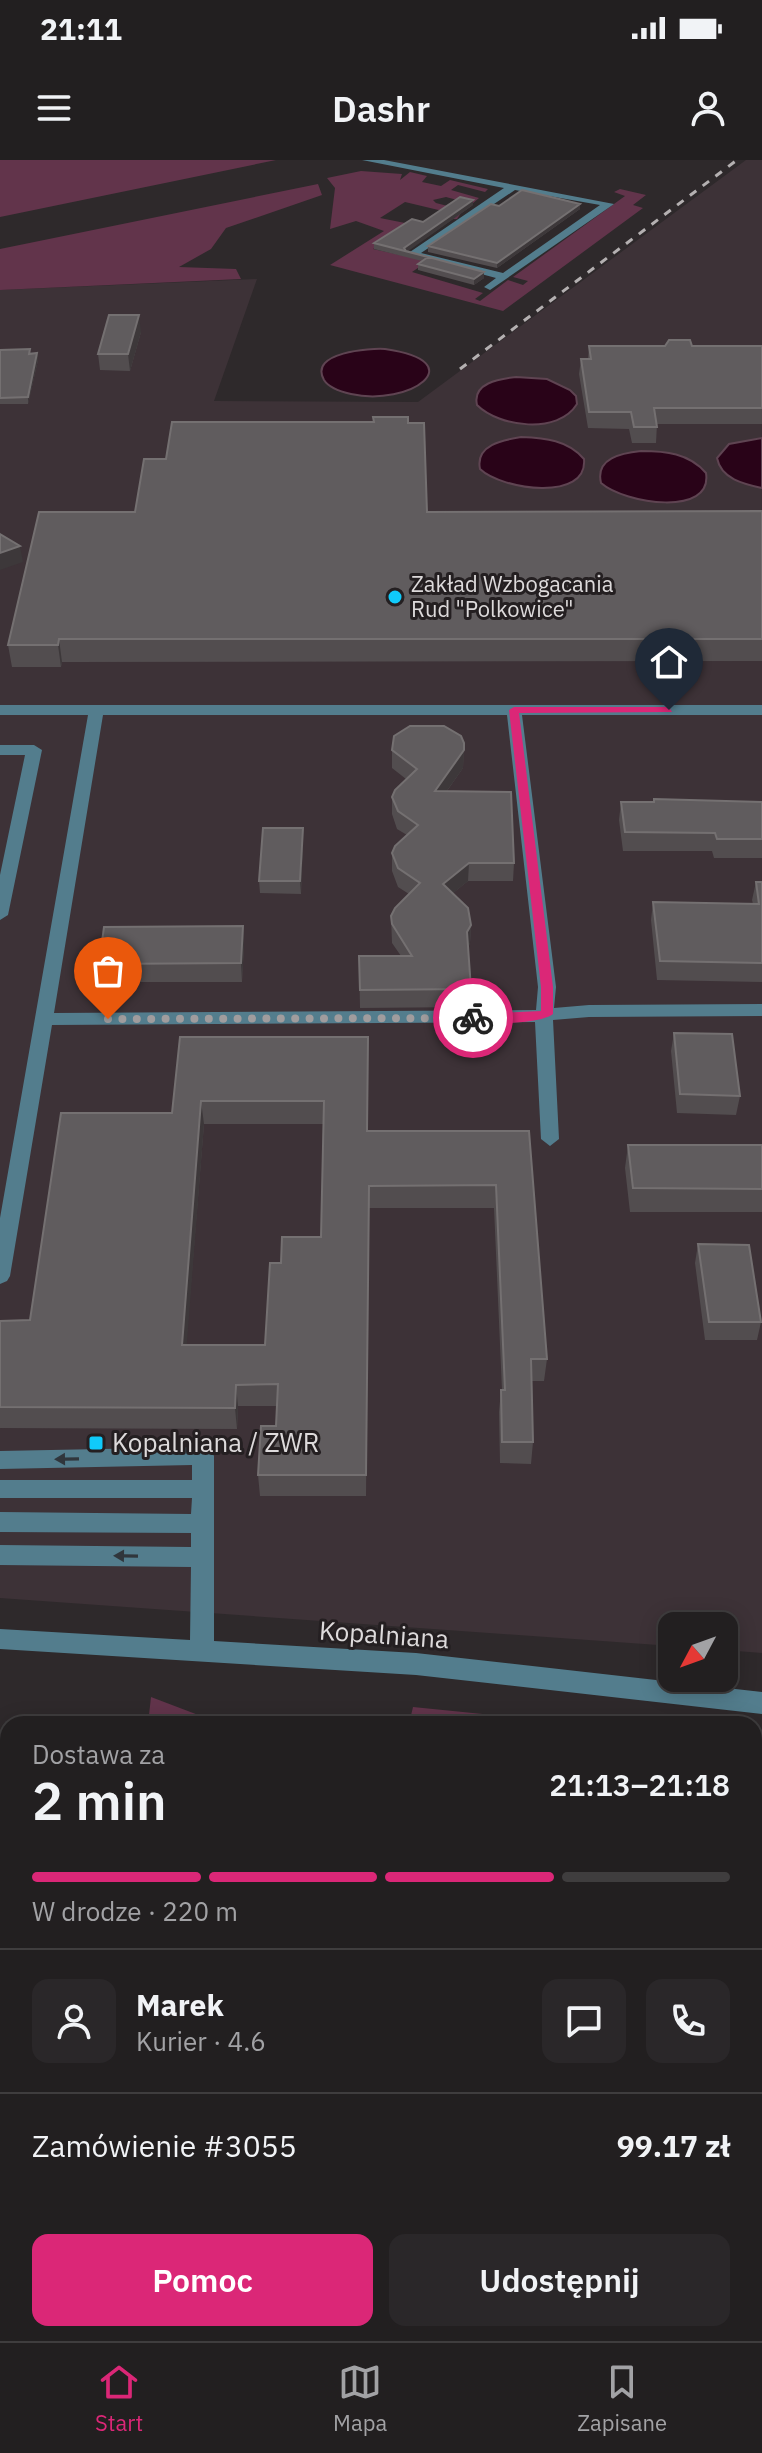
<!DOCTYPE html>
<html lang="pl">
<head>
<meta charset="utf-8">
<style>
	body { margin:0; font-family:"IBM Plex Sans",sans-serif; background:#2a2729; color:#f1f3f6; height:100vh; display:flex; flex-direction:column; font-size:30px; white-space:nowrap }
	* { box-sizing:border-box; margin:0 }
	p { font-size:26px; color:#a2a2a5 }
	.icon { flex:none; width:44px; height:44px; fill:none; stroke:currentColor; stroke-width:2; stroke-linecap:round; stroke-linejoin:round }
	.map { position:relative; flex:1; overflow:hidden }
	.panel { position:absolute; left:0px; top:1556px; width:762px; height:626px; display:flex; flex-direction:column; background:#221f20; border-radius:24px 24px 0 0; box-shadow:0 4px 20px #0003,0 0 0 2px #3f3d3e }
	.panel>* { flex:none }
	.needle { width:52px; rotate:229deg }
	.buttons { position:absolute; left:658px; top:1452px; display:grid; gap:16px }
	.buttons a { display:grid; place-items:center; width:80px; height:80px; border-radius:16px; background:#221f20; box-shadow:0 4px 20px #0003,0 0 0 2px #3f3d3e; font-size:40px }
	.pin { position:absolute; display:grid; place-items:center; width:68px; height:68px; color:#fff; margin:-82px -34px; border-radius:50% 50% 50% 0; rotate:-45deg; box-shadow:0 0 8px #0007 }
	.pin .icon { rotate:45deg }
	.courier { position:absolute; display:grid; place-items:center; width:80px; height:80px; margin:-40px; border:6px solid #db2777; border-radius:50%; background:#fff; color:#222; box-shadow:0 2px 10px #0007 }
	.head em { font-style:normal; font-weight:600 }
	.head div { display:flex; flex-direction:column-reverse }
	.head { display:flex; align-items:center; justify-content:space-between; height:136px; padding:0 32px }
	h1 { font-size:52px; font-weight:600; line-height:60px }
	.bar { display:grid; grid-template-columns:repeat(4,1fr); gap:12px 8px; align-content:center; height:96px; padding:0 32px }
	.bar i { height:10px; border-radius:6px; background:#3f3d3e }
	.bar .on { background:#db2777 }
	.bar p { grid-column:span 4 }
	.line { display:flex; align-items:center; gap:20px; padding:0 32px; border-top:2px solid #3f3d3e }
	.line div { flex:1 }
	.round { display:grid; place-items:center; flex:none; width:84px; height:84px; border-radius:16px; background:#2a2729 }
	.primary-button { display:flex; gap:16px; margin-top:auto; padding:16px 32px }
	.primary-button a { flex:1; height:92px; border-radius:16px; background:#db2777; color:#fff; font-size:32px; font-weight:600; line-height:92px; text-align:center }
	.primary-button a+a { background:#2a2729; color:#f1f3f6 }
	.status { display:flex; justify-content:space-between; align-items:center; height:56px; padding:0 40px; background:#221f20; direction:ltr }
	.status svg { height:22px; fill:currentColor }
	header { display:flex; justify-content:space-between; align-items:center; height:104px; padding:0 32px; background:#221f20; font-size:36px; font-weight:600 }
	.dock { display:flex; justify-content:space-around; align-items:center; height:112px; border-top:2px solid #3f3d3e; background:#221f20; font-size:22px; color:#a2a2a5 }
	.dock a { display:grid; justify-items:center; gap:4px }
	.dock .on { color:#db2777 }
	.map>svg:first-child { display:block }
</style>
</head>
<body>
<div class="status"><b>21:11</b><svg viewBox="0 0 49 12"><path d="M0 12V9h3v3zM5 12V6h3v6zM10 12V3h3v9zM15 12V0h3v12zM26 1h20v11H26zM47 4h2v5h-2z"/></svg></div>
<header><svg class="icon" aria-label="menu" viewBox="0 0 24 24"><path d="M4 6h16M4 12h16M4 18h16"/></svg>Dashr<svg class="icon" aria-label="person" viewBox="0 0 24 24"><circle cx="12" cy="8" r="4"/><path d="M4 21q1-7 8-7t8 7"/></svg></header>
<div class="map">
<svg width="762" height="2181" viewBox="0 0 762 2181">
	<rect width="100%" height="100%" fill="#2e292b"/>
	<path fill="#3d3237" d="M 746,0 L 762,0 L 762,1493 L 724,1490 L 724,1466 L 672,1466 L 672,1486 L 0,1438 L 0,130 L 257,119 L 214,241 L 418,242 Z"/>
	<path fill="#62344b" d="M 0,0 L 276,0 L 0,57 Z
		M 361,11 L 402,14 L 400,20 L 410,12 L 427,16 L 422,22 L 441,26 L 450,20 L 488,29 L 485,32 L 458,25 L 451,30 L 479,38 L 472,44 L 446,37 L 433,40 L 436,43 L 463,50 L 457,59 L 453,59 L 451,53 L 405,42 L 380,58 L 410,64 L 373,89 L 428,101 L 412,112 L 483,133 L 475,139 L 480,141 L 508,120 L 523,125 L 528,121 L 513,117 L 625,36 L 614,32 L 620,29 L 646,35 L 633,45 L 643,48 L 503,151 L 330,105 L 384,71 L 356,61 L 330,69 L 335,28 L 327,18 Z
		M 318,24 L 322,35 L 226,68 L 211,89 L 179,107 L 236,109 L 241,119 L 0,130 L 0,89 Z
		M 151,1537 L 222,1564 L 148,1564 Z
		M 413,1547 L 583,1564 L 409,1564 Z
		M 754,1581 L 762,1582 L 762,2181 L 0,2181 L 0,1801 L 8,1801 L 8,2174 L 754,2174 Z"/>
	<path fill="#290318" stroke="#5f4452" stroke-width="2" d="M 385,189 C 475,202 409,247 351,234 C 342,232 329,228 324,220 C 308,192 371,188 385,189 Z
		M 516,217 L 547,219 L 570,230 L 576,236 L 577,244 C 558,275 499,267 477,245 C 472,223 499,219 516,217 Z
		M 521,277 C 545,278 568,280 584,299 C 588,342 502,330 480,309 C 475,285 503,280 521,277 Z
		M 762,278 L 762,328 C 744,324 721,319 717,298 L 729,284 Z
		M 641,291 C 665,291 689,293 706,313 C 713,357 625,344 601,323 C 595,298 622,293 641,291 Z"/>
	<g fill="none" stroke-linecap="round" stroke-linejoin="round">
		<path fill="#537d8d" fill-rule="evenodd" d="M 362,0 L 384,0 L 614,44 L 490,130 L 484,127 L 496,118 L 407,94 L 504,28 ZM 515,30 L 600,45 L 503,113 L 421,93 Z
			M 0,545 L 762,545 L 762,555 L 522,555 L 556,827 L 554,848 L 589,845 L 762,844 L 762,856 L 589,857 L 553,860 L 559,979 L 550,986 L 541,979 L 535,862 L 52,865 L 10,1116 L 7,1121 L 0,1124 L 0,1058 L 88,555 L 0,555 ZM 103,555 L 507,555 L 538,827 L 536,850 L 54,853 Z
			M 0,585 L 34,585 L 42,590 L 8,755 L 0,760 L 0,715 L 25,595 L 0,595 Z
			M 203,1287 L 211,1290 L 214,1296 L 214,1481 L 416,1493 L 762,1532 L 762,1554 L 416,1515 L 0,1489 L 0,1469 L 190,1480 L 191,1407 L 0,1405 L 0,1385 L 191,1387 L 191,1373 L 0,1372 L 0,1352 L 191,1354 L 192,1338 L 0,1338 L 0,1320 L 192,1320 L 192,1305 L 0,1309 L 0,1291 Z"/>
		<path stroke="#b4b0b1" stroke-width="3" stroke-dasharray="8 8" stroke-linecap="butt" d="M 460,209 L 737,0"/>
	</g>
	<path fill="#524d4f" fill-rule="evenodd" d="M 473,45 L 407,91 L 484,112 L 484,118 L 474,125 L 418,110 L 418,104 L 422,101 L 374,89 L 374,83 L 423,62 Z
		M 499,46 L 580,49 L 497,108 L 428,92 L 428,86 Z
		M 141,172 L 130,211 L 100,210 L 98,194 Z
		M 589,186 L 762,186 L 762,264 L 657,264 L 656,283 L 632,283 L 629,269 L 588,268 L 579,214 L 581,199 L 588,199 Z
		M 0,190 L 37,193 L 38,200 L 28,244 L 0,244 Z
		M 408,263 L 427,352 L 762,351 L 762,501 L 62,502 L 61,507 L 12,507 L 8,485 L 135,352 L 166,299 Z
		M 464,583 L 463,608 L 447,631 L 514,703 L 513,721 L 468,721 L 453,733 L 471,765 L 470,783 L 468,787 L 471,829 L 470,847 L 360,848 L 359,796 L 401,796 L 392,783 L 391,756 L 409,734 L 398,727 L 392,711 L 392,693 L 407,675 L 397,669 L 392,654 L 392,637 L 406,619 L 392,608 L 392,590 Z
		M 654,639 L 762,642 L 762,698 L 714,698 L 712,691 L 623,691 L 619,660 L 621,642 L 653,642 Z
		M 303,681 L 301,734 L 260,733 L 259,721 Z
		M 756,722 L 762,722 L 762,822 L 657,820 L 651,760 L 653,742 L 753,744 L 752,740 Z
		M 243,766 L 244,785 L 242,822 L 102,822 L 99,804 Z
		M 674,873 L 740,936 L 736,955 L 677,953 L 671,891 Z
		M 368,877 L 368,971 L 529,971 L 547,1199 L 544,1221 L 532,1221 L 533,1282 L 531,1304 L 500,1303 L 499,1252 L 501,1230 L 502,1230 L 494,1048 L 369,1048 L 366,1336 L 260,1336 L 258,1315 L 276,1266 L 277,1246 L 238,1246 L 237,1269 L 0,1268 L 0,1161 L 30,1160 L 172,953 ZM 204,964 L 323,964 L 321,1077 L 281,1103 L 265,1185 L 186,1185 Z
		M 628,985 L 762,985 L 762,1052 L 630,1052 L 625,1008 Z
		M 698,1084 L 761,1162 L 757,1180 L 705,1180 L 695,1103 Z
		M 0,1600 L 2,1600 L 8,1617 L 8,1721 L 0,1721 Z"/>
	<path fill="#3d383a" d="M 473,40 L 473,45 L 407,92 L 404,88 Z
		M 580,44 L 580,49 L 497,108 L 497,103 Z
		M 484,112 L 484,118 L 474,125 L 474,119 Z
		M 139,155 L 141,172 L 130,211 L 128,194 Z
		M 37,193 L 38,200 L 28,244 L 28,237 Z
		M 20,386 L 23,402 L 0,410 L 0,393 Z
		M 59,479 L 62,502 L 61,507 L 58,485 Z
		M 464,590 L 463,608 L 434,649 L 435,631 Z
		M 303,668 L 303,681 L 301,734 L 300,721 Z
		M 469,703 L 468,721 L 442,742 L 443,724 Z
		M 471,765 L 470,783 L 466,790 L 467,772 Z
		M 243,766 L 244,785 L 242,822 L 241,803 Z
		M 201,941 L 204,964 L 185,1207 L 182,1185 Z
		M 236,1225 L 238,1246 L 237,1269 L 235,1248 Z
		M 2,1600 L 8,1617 L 5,1648 L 0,1634 L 0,1617 Z"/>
	<path fill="#605c5e" stroke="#747071" stroke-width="2" fill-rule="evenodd" d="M 522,30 L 580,44 L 497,103 L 428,86 L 491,44 L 499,46 Z
		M 460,37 L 473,40 L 404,88 L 406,91 L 484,112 L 474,119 L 418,104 L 428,97 L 374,83 L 412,59 L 423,62 Z
		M 109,155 L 139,155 L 128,194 L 98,194 Z
		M 669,180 L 690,180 L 692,186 L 762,186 L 762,248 L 654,248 L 657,267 L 634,267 L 631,252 L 589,252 L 581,199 L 591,199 L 589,186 L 665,186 Z
		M 30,189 L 29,194 L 37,193 L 28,237 L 0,238 L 0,190 Z
		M 373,257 L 408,257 L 408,263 L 424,263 L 427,352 L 762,351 L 762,479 L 59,479 L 58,485 L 8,485 L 39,352 L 135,352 L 144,299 L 166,299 L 172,262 L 374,262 Z
		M 0,374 L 20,386 L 0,393 Z
		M 410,566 L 444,566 L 461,576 L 464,583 L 464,590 L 435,631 L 511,632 L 514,703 L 469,703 L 443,724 L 468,748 L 471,765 L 467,772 L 471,829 L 360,830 L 359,796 L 412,796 L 392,764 L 391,756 L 395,748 L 420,723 L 398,708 L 392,693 L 395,686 L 418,665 L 398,651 L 392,637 L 395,630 L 417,609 L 392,590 L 394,576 Z
		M 654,639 L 762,642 L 762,679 L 717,679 L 715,673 L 625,672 L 621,642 L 654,642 Z
		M 263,668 L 303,668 L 300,721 L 259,721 Z
		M 756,722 L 762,722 L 762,803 L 660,801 L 653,742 L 759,744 Z
		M 243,766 L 241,803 L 99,804 L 104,767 Z
		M 674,873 L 732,874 L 740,936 L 680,934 Z
		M 180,877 L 368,877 L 367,971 L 529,971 L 547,1199 L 531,1199 L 533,1282 L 502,1282 L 501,1230 L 505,1230 L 496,1025 L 369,1026 L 366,1315 L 258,1315 L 261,1266 L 276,1266 L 278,1224 L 236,1225 L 235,1248 L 0,1247 L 0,1161 L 30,1160 L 61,953 L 172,953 ZM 201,941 L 324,941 L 321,1077 L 282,1077 L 281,1103 L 270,1103 L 265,1185 L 182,1185 Z
		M 628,985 L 762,985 L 762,1029 L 633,1028 Z
		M 698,1084 L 749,1085 L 761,1162 L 709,1162 Z
		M 0,1629 L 8,1629 L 8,1703 L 0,1702 Z"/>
	<defs><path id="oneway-solid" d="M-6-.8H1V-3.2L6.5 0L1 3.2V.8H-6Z" transform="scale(2)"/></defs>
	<g fill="#30363c">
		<use href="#oneway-solid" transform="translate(67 1299) rotate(179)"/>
		<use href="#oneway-solid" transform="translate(126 1396) rotate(-179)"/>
	</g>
	<path fill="#db2777" d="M 669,547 L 672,552 L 519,553 L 553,827 L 553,854 C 538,865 488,864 469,861 L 467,858 L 473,854 L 541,851 L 541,827 L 509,550 L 514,547 Z"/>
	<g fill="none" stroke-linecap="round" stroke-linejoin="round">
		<path stroke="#a09c9d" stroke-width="8" stroke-dasharray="0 14.4" d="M 108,859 L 473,858"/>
	</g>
	<g fill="#10cafa" stroke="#241f21" stroke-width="3">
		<circle cx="395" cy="437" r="8"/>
		<rect x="88" y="1275" width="16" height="16" rx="4"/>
	</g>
	<g text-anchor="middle" stroke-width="6" stroke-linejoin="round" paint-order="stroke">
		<g font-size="22" fill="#dddadb" stroke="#241f21" text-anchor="start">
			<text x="411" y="432">Zakład Wzbogacania<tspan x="411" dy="25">Rud "Polkowice"</tspan></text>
		</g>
		<g font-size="26" fill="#dddadb" stroke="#241f21" text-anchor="start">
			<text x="112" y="1292">Kopalniana / ZWR</text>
		</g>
		<g font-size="26" fill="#dddadb" stroke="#241f21">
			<text transform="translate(384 1475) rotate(4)" y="9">Kopalniana</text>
		</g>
	</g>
</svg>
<div class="buttons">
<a><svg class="needle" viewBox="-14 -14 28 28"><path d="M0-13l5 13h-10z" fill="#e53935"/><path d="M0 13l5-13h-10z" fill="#a2a2a5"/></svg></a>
</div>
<div class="pin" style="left:108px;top:859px;background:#ea580c"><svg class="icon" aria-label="bag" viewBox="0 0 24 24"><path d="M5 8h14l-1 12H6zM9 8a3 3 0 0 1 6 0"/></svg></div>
<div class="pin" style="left:669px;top:550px;background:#1f2937"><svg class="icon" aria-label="home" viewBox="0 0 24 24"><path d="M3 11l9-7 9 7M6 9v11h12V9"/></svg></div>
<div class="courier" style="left:473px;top:858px"><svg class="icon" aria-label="bike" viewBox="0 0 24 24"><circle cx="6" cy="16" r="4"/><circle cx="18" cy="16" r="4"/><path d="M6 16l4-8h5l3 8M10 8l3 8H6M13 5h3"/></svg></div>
<section class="panel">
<div class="head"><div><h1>2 min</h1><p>Dostawa za</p></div><em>21:13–21:18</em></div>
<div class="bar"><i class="on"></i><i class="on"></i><i class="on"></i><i></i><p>W drodze · 220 m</p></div>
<div class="line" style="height:144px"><a class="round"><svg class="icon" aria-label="person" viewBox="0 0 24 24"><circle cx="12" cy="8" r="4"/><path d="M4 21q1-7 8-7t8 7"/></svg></a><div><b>Marek</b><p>Kurier · 4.6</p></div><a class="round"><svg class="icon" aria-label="chat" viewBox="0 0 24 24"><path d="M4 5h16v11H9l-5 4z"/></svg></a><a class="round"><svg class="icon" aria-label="phone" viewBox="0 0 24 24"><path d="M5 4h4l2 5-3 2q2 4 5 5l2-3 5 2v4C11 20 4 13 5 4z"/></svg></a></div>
<div class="line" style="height:104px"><div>Zamówienie #3055</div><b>99.17 zł</b></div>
<div class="primary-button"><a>Pomoc</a><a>Udostępnij</a></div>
</section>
</div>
<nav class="dock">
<a class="on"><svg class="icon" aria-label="home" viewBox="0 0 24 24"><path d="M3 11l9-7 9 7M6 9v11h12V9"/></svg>Start</a>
<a><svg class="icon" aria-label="map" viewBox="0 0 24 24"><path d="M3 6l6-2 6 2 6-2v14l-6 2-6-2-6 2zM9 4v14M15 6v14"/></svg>Mapa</a>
<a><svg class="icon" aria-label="saved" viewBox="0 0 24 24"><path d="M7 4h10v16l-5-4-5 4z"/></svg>Zapisane</a>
</nav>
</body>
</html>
